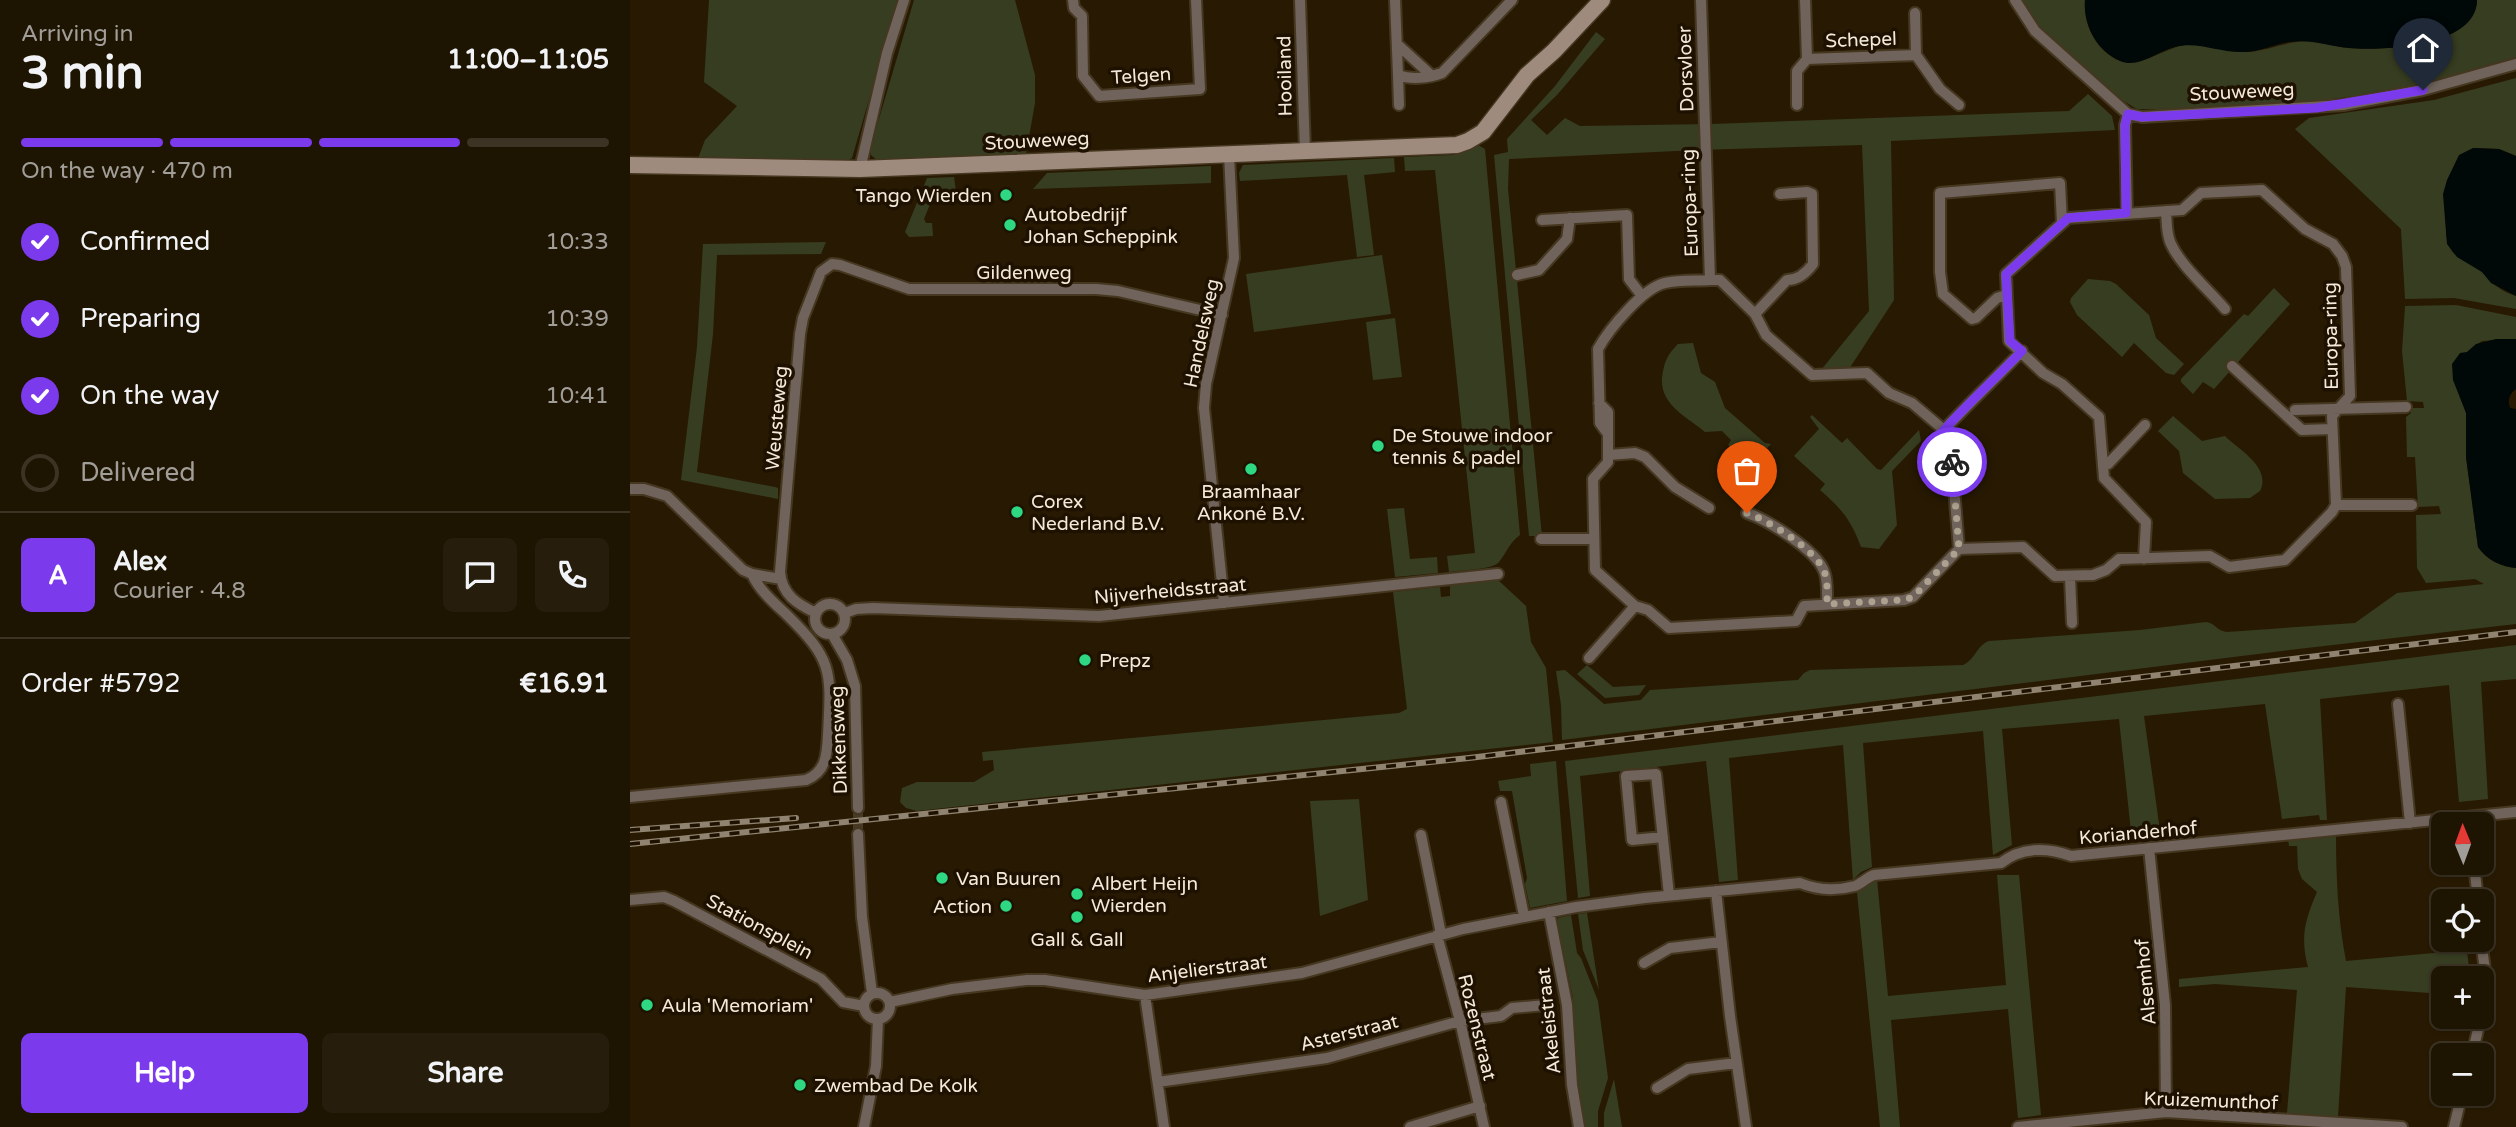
<!DOCTYPE html>
<html lang="en">
<head>
<meta charset="utf-8">
<style>
	body { margin:0; font-family:"Varela Round",sans-serif; background:#261d0c; color:#f1f3f6; height:100vh; display:flex; flex-direction:column; font-size:26px; white-space:nowrap }
	* { box-sizing:border-box; margin:0 }
	p { font-size:23px; color:#a19e99 }
	.icon { flex:none; width:38px; height:38px; fill:none; stroke:currentColor; stroke-width:2; stroke-linecap:round; stroke-linejoin:round }
	.map { position:relative; flex:1; overflow:hidden }
	.drawer { display:flex; flex-direction:column; background:#1e1402; width:630px }
	.drawer>* { flex:none }
	.needle { width:46px; rotate:359deg }
	.buttons { position:absolute; left:1801px; top:812px; display:grid; gap:14px }
	.buttons a { display:grid; place-items:center; width:63px; height:63px; border-radius:10px; background:#1e1402; box-shadow:0 2px 5px #0004,0 0 0 2px #3c3324; font-size:35px }
	.pin { position:absolute; display:grid; place-items:center; width:60px; height:60px; color:#fff; margin:-72px -30px; border-radius:50% 50% 50% 0; rotate:-45deg; box-shadow:0 0 7px #0007 }
	.pin .icon { rotate:45deg }
	.courier { position:absolute; display:grid; place-items:center; width:70px; height:70px; margin:-35px; border:5px solid #7c3aed; border-radius:50%; background:#fff; color:#222; box-shadow:0 2px 9px #0007 }
	.headline em { font-style:normal; font-weight:800 }
	.headline div { display:flex; flex-direction:column-reverse }
	.headline { display:flex; align-items:center; justify-content:space-between; height:119px; padding:0 21px }
	h1 { font-size:46px; font-weight:800; line-height:52px }
	.bar { display:grid; grid-template-columns:repeat(4,1fr); gap:10px 7px; align-content:center; height:84px; padding:0 21px }
	.bar i { height:9px; border-radius:5px; background:#3c3324 }
	.bar .current { background:#7c3aed }
	.bar p { grid-column:span 4 }
	.line { display:flex; align-items:center; gap:18px; padding:0 21px; border-top:2px solid #3c3324 }
	.line div { flex:1 }
	.round { display:grid; place-items:center; flex:none; width:74px; height:74px; border-radius:10px; background:#261d0c }
	ol { padding:0 21px; list-style:none }
	li { display:flex; align-items:center; gap:21px; height:77px }
	li p { margin-inline-start:auto }
	li .icon { padding:7px; border-radius:50%; background:#7c3aed; color:#fff; stroke-width:4 }
	li:last-child { color:#a19e99 }
	li i { width:38px; height:38px; border:4px solid #3c3324; border-radius:50% }
	.cta { display:flex; gap:14px; margin-top:auto; padding:14px 21px }
	.cta a { flex:1; height:80px; border-radius:10px; background:#7c3aed; color:#fff; font-size:28px; font-weight:800; line-height:80px; text-align:center }
	.cta a+a { background:#261d0c; color:#f1f3f6 }
	main { display:flex; flex:1; min-height:0 }
	.map>svg:first-child { display:block }
</style>
</head>
<body>
<main>
<section class="drawer">
<div class="headline"><div><h1>3 min</h1><p>Arriving in</p></div><em>11:00–11:05</em></div>
<div class="bar"><i class="current"></i><i class="current"></i><i class="current"></i><i></i><p>On the way · 470 m</p></div>
<ol>
<li><svg class="icon" aria-label="check" viewBox="0 0 24 24"><path d="M5 12l5 5 9-10"/></svg>Confirmed<p>10:33</p></li>
<li><svg class="icon" aria-label="check" viewBox="0 0 24 24"><path d="M5 12l5 5 9-10"/></svg>Preparing<p>10:39</p></li>
<li><svg class="icon" aria-label="check" viewBox="0 0 24 24"><path d="M5 12l5 5 9-10"/></svg>On the way<p>10:41</p></li>
<li><i></i>Delivered</li>
</ol>
<div class="line" style="height:126px"><b class="round" style="background:#7c3aed;color:#fff">A</b><div><b>Alex</b><p>Courier · 4.8</p></div><a class="round"><svg class="icon" aria-label="chat" viewBox="0 0 24 24"><path d="M4 5h16v11H9l-5 4z"/></svg></a><a class="round"><svg class="icon" aria-label="phone" viewBox="0 0 24 24"><path d="M5 4h4l2 5-3 2q2 4 5 5l2-3 5 2v4C11 20 4 13 5 4z"/></svg></a></div>
<div class="line" style="height:91px"><div>Order #5792</div><b>€16.91</b></div>
<div class="cta"><a>Help</a><a>Share</a></div>
</section>
<div class="map">
<svg width="1886" height="1127" viewBox="0 0 1886 1127">
	<rect width="100%" height="100%" fill="#281a02"/>
	<path fill="#373d21" d="M 79,0 L 268,0 L 222,158 L 214,163 L 67,161 L 75,140 L 107,106 L 74,82 Z
		M 284,0 L 385,0 L 405,75 L 405,103 L 396,154 L 249,162 L 241,155 L 241,146 Z
		M 1391,0 L 1455,0 C 1453,25 1468,56 1495,62 C 1514,66 1539,45 1561,44 C 1580,43 1599,53 1619,52 C 1640,50 1659,40 1682,41 C 1694,42 1706,47 1718,48 C 1751,51 1846,46 1847,0 L 1886,0 L 1886,57 C 1848,67 1810,81 1772,88 C 1686,105 1595,109 1508,109 C 1490,103 1417,36 1403,19 C 1398,14 1394,7 1391,0 Z
		M 966,32 L 975,39 L 927,95 L 901,120 L 917,135 L 935,118 L 950,126 L 1082,124 L 1439,111 L 1458,94 L 1482,116 L 1485,130 L 1261,141 L 1264,300 L 1219,369 L 1191,370 L 1239,311 L 1232,145 L 1067,150 L 879,159 L 878,189 L 912,536 L 899,536 L 864,155 L 878,152 L 877,139 L 925,86 Z
		M 1886,78 L 1886,156 L 1869,149 L 1843,148 L 1816,230 C 1817,262 1836,256 1854,274 C 1863,284 1872,292 1886,296 L 1886,309 L 1824,298 L 1775,299 L 1771,229 L 1665,129 L 1679,118 L 1804,100 Z
		M 848,145 L 855,149 L 890,535 C 879,543 877,552 869,562 C 862,570 830,570 819,572 L 817,556 L 845,553 L 805,170 L 775,171 L 774,157 L 823,155 Z
		M 764,158 L 765,172 L 734,175 L 744,255 L 727,257 L 717,175 L 610,181 L 609,173 L 613,165 Z
		M 581,166 L 581,183 L 403,189 L 417,173 Z
		M 324,177 L 326,191 L 305,192 L 294,219 L 296,223 L 302,223 L 303,236 L 279,237 L 275,232 L 297,178 Z
		M 196,242 L 191,254 L 87,255 L 83,334 L 67,472 L 145,487 L 148,488 L 148,499 L 51,480 L 67,347 L 73,244 Z
		M 752,255 L 761,314 L 624,332 L 616,274 Z
		M 1458,279 L 1480,281 L 1486,284 L 1519,315 L 1526,338 L 1554,364 L 1544,375 L 1536,373 L 1504,343 L 1492,357 L 1447,315 L 1440,302 L 1441,298 Z
		M 1644,288 L 1660,304 L 1584,389 L 1573,382 L 1563,394 L 1551,382 L 1551,379 L 1614,314 L 1618,316 Z
		M 1826,305 L 1886,317 L 1886,339 L 1852,341 L 1837,352 L 1831,397 L 1836,413 L 1836,457 L 1848,547 C 1856,559 1871,567 1886,568 L 1886,624 L 1668,649 L 932,740 L 931,705 L 926,671 L 935,670 L 974,704 L 1011,700 L 1020,690 L 1168,680 L 1174,673 L 1180,670 L 1333,665 C 1345,660 1347,645 1359,641 L 1510,630 L 1576,622 C 1585,623 1587,631 1597,632 L 1725,623 L 1767,593 L 1854,584 L 1845,579 L 1796,583 L 1787,568 L 1786,515 L 1811,514 L 1809,506 L 1788,507 L 1785,457 L 1777,457 L 1776,417 L 1781,413 L 1781,408 L 1794,408 L 1793,402 L 1777,401 L 1772,351 L 1775,306 Z
		M 765,318 L 772,377 L 743,380 L 736,322 Z
		M 1063,343 L 1071,373 L 1085,382 L 1095,408 L 1135,443 L 1141,444 L 1121,465 L 1098,445 L 1101,440 L 1092,431 L 1075,432 C 1057,417 1030,405 1032,378 C 1034,362 1037,355 1048,344 Z
		M 1182,415 L 1212,443 L 1217,438 L 1247,469 L 1251,470 L 1289,430 L 1291,441 L 1262,471 L 1267,525 L 1249,549 L 1231,547 C 1221,520 1212,509 1190,490 L 1195,484 L 1164,456 L 1189,429 L 1180,417 Z
		M 1543,416 L 1572,441 L 1595,436 L 1598,439 C 1613,452 1641,469 1630,491 L 1620,498 L 1585,499 L 1553,473 L 1549,451 L 1528,431 Z
		M 774,508 L 780,559 L 807,557 L 808,573 L 765,577 L 757,509 Z
		M 868,580 L 896,606 L 901,642 L 916,668 L 923,742 L 287,811 L 276,808 L 270,802 L 272,788 L 287,782 L 344,782 L 364,770 L 363,760 L 353,761 L 352,752 L 769,713 L 777,709 L 763,592 L 810,587 L 811,597 L 820,596 L 820,585 Z
		M 1886,645 L 1886,679 L 1851,682 L 1858,799 L 1829,802 L 1819,685 L 1690,699 L 1697,820 L 1690,820 L 1689,815 L 1652,819 L 1635,704 L 1514,716 L 1531,838 L 1502,841 L 1489,719 L 1372,729 L 1382,845 L 1363,855 L 1353,731 L 1233,743 L 1242,867 L 1231,872 L 1223,880 L 1213,745 L 1099,758 L 1108,880 L 1089,882 L 1076,761 L 950,776 L 960,896 L 948,898 L 935,761 Z
		M 957,665 L 983,687 L 1016,685 L 1009,695 L 975,698 L 947,674 Z
		M 926,761 L 937,901 L 900,908 L 895,884 L 897,878 L 882,791 L 870,791 L 868,781 L 901,776 L 900,764 Z
		M 729,799 L 738,900 L 690,916 L 680,801 Z
		M 1706,835 C 1706,877 1708,920 1716,961 L 1837,950 L 1840,978 L 1813,978 L 1813,994 L 1716,987 L 1708,1117 L 1657,1113 L 1667,990 L 1585,984 L 1549,987 L 1549,979 L 1678,967 C 1670,937 1675,920 1687,892 L 1672,879 L 1668,869 L 1667,846 L 1659,846 L 1658,839 Z
		M 1367,875 L 1389,875 L 1411,1115 L 1388,1118 L 1378,1009 L 1261,1020 L 1270,1127 L 1250,1127 L 1227,892 L 1241,879 L 1247,879 L 1258,996 L 1376,985 Z
		M 957,913 L 969,990 L 953,950 L 948,914 Z
		M 941,915 L 947,953 L 951,958 L 968,1001 L 978,1078 L 968,1111 L 968,1127 L 956,1127 L 948,1094 L 943,998 L 927,921 L 928,918 Z
		M 984,1079 L 992,1127 L 974,1127 L 974,1113 Z"/>
	<path fill="#000808" d="M 1455,0 L 1847,0 C 1847,47 1752,51 1719,48 C 1698,46 1681,39 1660,42 C 1645,44 1630,52 1613,52 C 1589,53 1569,41 1545,47 C 1527,51 1509,69 1490,61 C 1466,50 1453,25 1455,0 Z
		M 1843,148 L 1869,149 L 1886,156 L 1886,296 L 1861,283 L 1852,272 L 1827,257 L 1817,244 L 1813,194 L 1817,180 L 1829,155 Z
		M 1866,339 L 1886,339 L 1886,389 C 1880,393 1877,400 1880,408 L 1886,409 L 1886,568 C 1871,567 1856,559 1848,547 L 1836,457 L 1836,413 L 1823,380 L 1822,364 L 1830,353 L 1837,352 L 1846,344 Z"/>
	<g fill="none" stroke-linecap="round" stroke-linejoin="round">
		<path stroke="#473923" stroke-width="10" stroke-dasharray="10 5" stroke-linecap="butt" d="M 228,808 L 228,834"/>
		<defs>
			<path id="street" d="M 443,0 L 444,8 L 452,16 L 453,76 L 469,96 L 570,89 L 566,0
				M 670,0 L 675,151
				M 765,0 L 768,75 C 781,80 799,78 812,73 L 882,0
				M 1071,0 L 1080,280 C 1065,281 1049,280 1035,283 C 1013,288 979,329 968,349 L 970,423 L 978,434 L 978,462 L 963,479 L 965,570 L 1005,606 L 1018,610 L 1039,628 L 1166,621 L 1174,606 L 1274,600 L 1283,597 L 1329,549 L 1393,547 L 1425,576 L 1463,575 L 1476,570 L 1489,559 L 1580,556 L 1599,567 L 1655,560 L 1702,512 L 1706,505 L 1702,416 L 1720,396 L 1716,267 L 1712,256 L 1703,244 L 1675,229 L 1632,190 L 1571,193 L 1552,210 L 1438,218 L 1376,274 L 1379,341 L 1413,373 L 1432,384 L 1469,417 L 1474,478 L 1516,522 L 1514,559
				M 1385,0 L 1405,31 L 1498,114 L 1512,117 L 1713,105 L 1793,90 L 1886,64
				M 1285,13 L 1286,55
				M 767,44 L 802,76
				M 1177,59 L 1286,55 L 1310,89 L 1329,105
				M 768,75 L 769,105
				M 1167,105 L 1167,71 L 1177,59 L 1175,0
				M 230,169 L 257,53 L 274,0
				M 1536,211 C 1537,222 1536,234 1541,244 C 1551,266 1579,290 1595,309
				M 1497,213 L 1495,125 L 1498,114
				M 912,220 L 997,215 L 999,279 L 1012,296
				M 887,275 L 909,270 L 937,239 L 940,218
				M 1080,280 L 1090,280 L 1125,314 L 1136,335 L 1182,375 L 1237,373 L 1259,393 L 1282,403 L 1314,430
				M 1376,295 L 1367,298 L 1346,318 L 1342,319 L 1313,294 L 1310,272 L 1310,193 L 1430,183 L 1432,223
				M 1125,314 L 1157,280 C 1168,280 1177,272 1183,264 L 1182,194 L 1177,192 L 1150,194
				M 1602,366 L 1672,430 L 1702,429
				M 969,403 L 978,412 L 978,434
				M 1665,410 L 1776,407
				M 978,455 L 1005,453 L 1015,457 L 1045,487 L 1079,508
				M 1473,464 L 1478,464 L 1515,425
				M 0,489 L 14,489 L 37,496 L 113,570 L 122,574 L 151,579
				M 1706,505 L 1782,505
				M 1117,513 C 1138,520 1186,550 1194,571 C 1198,580 1197,594 1197,604
				M 911,539 L 964,539
				M 1329,549 L 1320,439 L 1314,430 C 1339,403 1366,378 1392,351
				M 1440,577 L 1442,623
				M 594,603 L 574,408 L 576,384 L 604,258 L 599,154
				M185 619a15 15 0 1 1 30 0a15 15 0 1 1-30 0Z
				M 186,613 C 167,604 152,595 150,572 L 170,334 L 173,318 L 191,272 L 202,264 L 210,265 L 279,289 L 466,289 L 488,291 L 592,315
				M 215,613 L 226,609 L 243,608 L 469,616 L 868,574
				M 202,634 L 217,660 L 225,686 L 228,808
				M 959,658 L 1005,606
				M 1768,704 L 1780,823
				M 0,797 L 176,780 C 196,772 197,755 198,735 C 201,672 204,661 157,615 C 143,602 130,591 122,574
				M 871,802 L 894,916
				M 228,834 L 232,917 L 242,993
				M 791,835 L 811,934
				M 1033,837 L 1002,840 L 996,776 L 1026,774 L 1039,895
				M 1519,848 L 1535,1005 L 1536,1112
				M 1844,863 L 1848,901
				M 1086,891 L 1100,1016 L 1116,1127
				M 0,900 L 34,897 L 44,901 L 191,979 L 213,1002 L 234,1006
				M 919,912 L 937,1005 L 942,1085 L 949,1127
				M 807,935 L 830,1021 L 854,1127
				M 1851,940 L 1857,985 L 1852,1016
				M 1014,963 L 1040,948 L 1091,942
				M234 1006a13 13 0 1 1 26 0a13 13 0 1 1-26 0Z
				M 515,995 L 534,1127
				M 260,1002 L 322,989 L 397,980 L 415,980 L 515,995 L 672,973 L 833,929 L 946,907 L 1015,898 L 1170,883 C 1187,890 1206,891 1225,886 C 1231,884 1236,878 1244,875 L 1371,863 C 1391,847 1417,847 1441,856 L 1886,812
				M 1842,1055 L 1851,1017
				M 528,1082 L 697,1058 L 830,1021 L 871,1016 L 882,1008 L 916,1005
				M 1027,1088 L 1058,1069 L 1106,1063
				M 234,1127 L 246,1066 L 248,1019
				M 780,1127 L 850,1106
				M 1388,1127 L 1536,1112 L 1772,1127
				M 1824,1127 L 1832,1094"/>
			<path id="secondary" d="M 0,165 L 230,169 L 827,145 L 838,141 L 853,132 L 897,75 L 924,51 L 972,0"/>
		</defs>
		<use href="#street" stroke="#453720" stroke-width="14"/>
		<use href="#secondary" stroke="#453720" stroke-width="19"/>
		<use href="#street" stroke="#6f635b" stroke-width="10"/>
		<use href="#secondary" stroke="#9f8b7e" stroke-width="16"/>
		<defs>
			<path id="rail" d="M 0,830 L 166,818
				M 0,844 L 839,758 L 1886,632"/>
		</defs>
		<use href="#rail" stroke="#908471" stroke-width="6"/>
		<use href="#rail" stroke="#1e1100" stroke-width="3.5" stroke-dasharray="10" stroke-linecap="butt"/>
	</g>
	<g fill="none" stroke-linecap="round" stroke-linejoin="round">
		<path stroke="#ada18f" stroke-width="7" stroke-dasharray="0 12.6" d="M 1117,513 C 1138,520 1186,550 1194,571 C 1198,580 1197,594 1197,604 L 1274,600 L 1283,597 L 1329,549 L 1322,462"/>
		<path stroke="#7c3aed" stroke-width="9" d="M 1322,462 L 1320,439 L 1314,430 C 1339,402 1366,378 1392,351 L 1380,341 L 1376,274 L 1438,218 L 1496,213 L 1495,125 L 1498,114 L 1512,117 L 1686,108 L 1793,90"/>
	</g>
	<g fill="#2ed883" stroke="#1e1100" stroke-width="2.5">
		<circle cx="376" cy="195" r="7"/>
		<circle cx="380" cy="225" r="7"/>
		<circle cx="748" cy="446" r="7"/>
		<circle cx="621" cy="469" r="7"/>
		<circle cx="387" cy="512" r="7"/>
		<circle cx="455" cy="660" r="7"/>
		<circle cx="312" cy="878" r="7"/>
		<circle cx="447" cy="894" r="7"/>
		<circle cx="376" cy="906" r="7"/>
		<circle cx="447" cy="917" r="7"/>
		<circle cx="17" cy="1005" r="7"/>
		<circle cx="170" cy="1085" r="7"/>
	</g>
	<g text-anchor="middle" stroke-width="7" stroke-linejoin="round" paint-order="stroke">
		<g font-size="19" fill="#f4eadb" stroke="#1e1100">
			<text transform="translate(1231 39) rotate(-2)" y="7">Schepel</text>
			<text transform="translate(1055 69) rotate(-92)" y="7">Dorsvloer</text>
			<text transform="translate(511 75) rotate(-4)" y="7">Telgen</text>
			<text transform="translate(654 76) rotate(-91)" y="7">Hooiland</text>
			<text transform="translate(1612 91) rotate(-3)" y="7">Stouweweg</text>
			<text transform="translate(407 140) rotate(-3)" y="7">Stouweweg</text>
			<text transform="translate(1059 203) rotate(-92)" y="7">Europa-ring</text>
			<text x="394" y="279">Gildenweg</text>
			<text transform="translate(571 333) rotate(-78)" y="7">Handelsweg</text>
			<text transform="translate(1700 336) rotate(-91)" y="7">Europa-ring</text>
			<text transform="translate(146 418) rotate(-85)" y="7">Weusteweg</text>
			<text transform="translate(540 590) rotate(-5)" y="7">Nijverheidsstraat</text>
			<text transform="translate(208 740) rotate(-92)" y="7">Dikkensweg</text>
			<text transform="translate(1508 832) rotate(-5)" y="7">Korianderhof</text>
			<text transform="translate(130 926) rotate(28)" y="7">Stationsplein</text>
			<text transform="translate(577 968) rotate(-7)" y="7">Anjelierstraat</text>
			<text transform="translate(1515 982) rotate(-95)" y="7">Alsemhof</text>
			<text transform="translate(918 1021) rotate(-96)" y="7">Akeleistraat</text>
			<text transform="translate(848 1027) rotate(76)" y="7">Rozenstraat</text>
			<text transform="translate(719 1032) rotate(-14)" y="7">Asterstraat</text>
			<text transform="translate(1581 1100) rotate(2)" y="7">Kruizemunthof</text>
		</g>
		<g font-size="19" fill="#f4eadb" stroke="#1e1100" text-anchor="start">
			<text x="362" y="202" text-anchor="end">Tango Wierden</text>
			<text x="394" y="221">Autobedrijf<tspan x="394" dy="22">Johan Scheppink</tspan></text>
			<text x="762" y="442">De Stouwe indoor<tspan x="762" dy="22">tennis &amp; padel</tspan></text>
			<text x="621" y="498" text-anchor="middle">Braamhaar<tspan x="621" dy="22">Ankoné B.V.</tspan></text>
			<text x="401" y="508">Corex<tspan x="401" dy="22">Nederland B.V.</tspan></text>
			<text x="469" y="667">Prepz</text>
			<text x="326" y="885">Van Buuren</text>
			<text x="461" y="890">Albert Heijn<tspan x="461" dy="22">Wierden</tspan></text>
			<text x="362" y="913" text-anchor="end">Action</text>
			<text x="447" y="946" text-anchor="middle">Gall &amp; Gall</text>
			<text x="31" y="1012">Aula 'Memoriam'</text>
			<text x="184" y="1092">Zwembad De Kolk</text>
		</g>
	</g>
</svg>
<div class="buttons">
<a><svg class="needle" viewBox="-14 -14 28 28"><path d="M0-13l5 13h-10z" fill="#e53935"/><path d="M0 13l5-13h-10z" fill="#a19e99"/></svg></a>
<a><svg class="icon" aria-label="locate" viewBox="0 0 24 24"><circle cx="12" cy="12" r="6"/><path d="M12 2v4M12 18v4M2 12h4M18 12h4"/></svg></a>
<a>+</a>
<a>−</a>
</div>
<div class="pin" style="left:1117px;top:513px;background:#ea580c"><svg class="icon" aria-label="bag" viewBox="0 0 24 24"><path d="M5 8h14l-1 12H6zM9 8a3 3 0 0 1 6 0"/></svg></div>
<div class="pin" style="left:1793px;top:90px;background:#1f2937"><svg class="icon" aria-label="home" viewBox="0 0 24 24"><path d="M3 11l9-7 9 7M6 9v11h12V9"/></svg></div>
<div class="courier" style="left:1322px;top:462px"><svg class="icon" aria-label="bike" viewBox="0 0 24 24"><circle cx="6" cy="16" r="4"/><circle cx="18" cy="16" r="4"/><path d="M6 16l4-8h5l3 8M10 8l3 8H6M13 5h3"/></svg></div>
</div>
</main>
</body>
</html>
